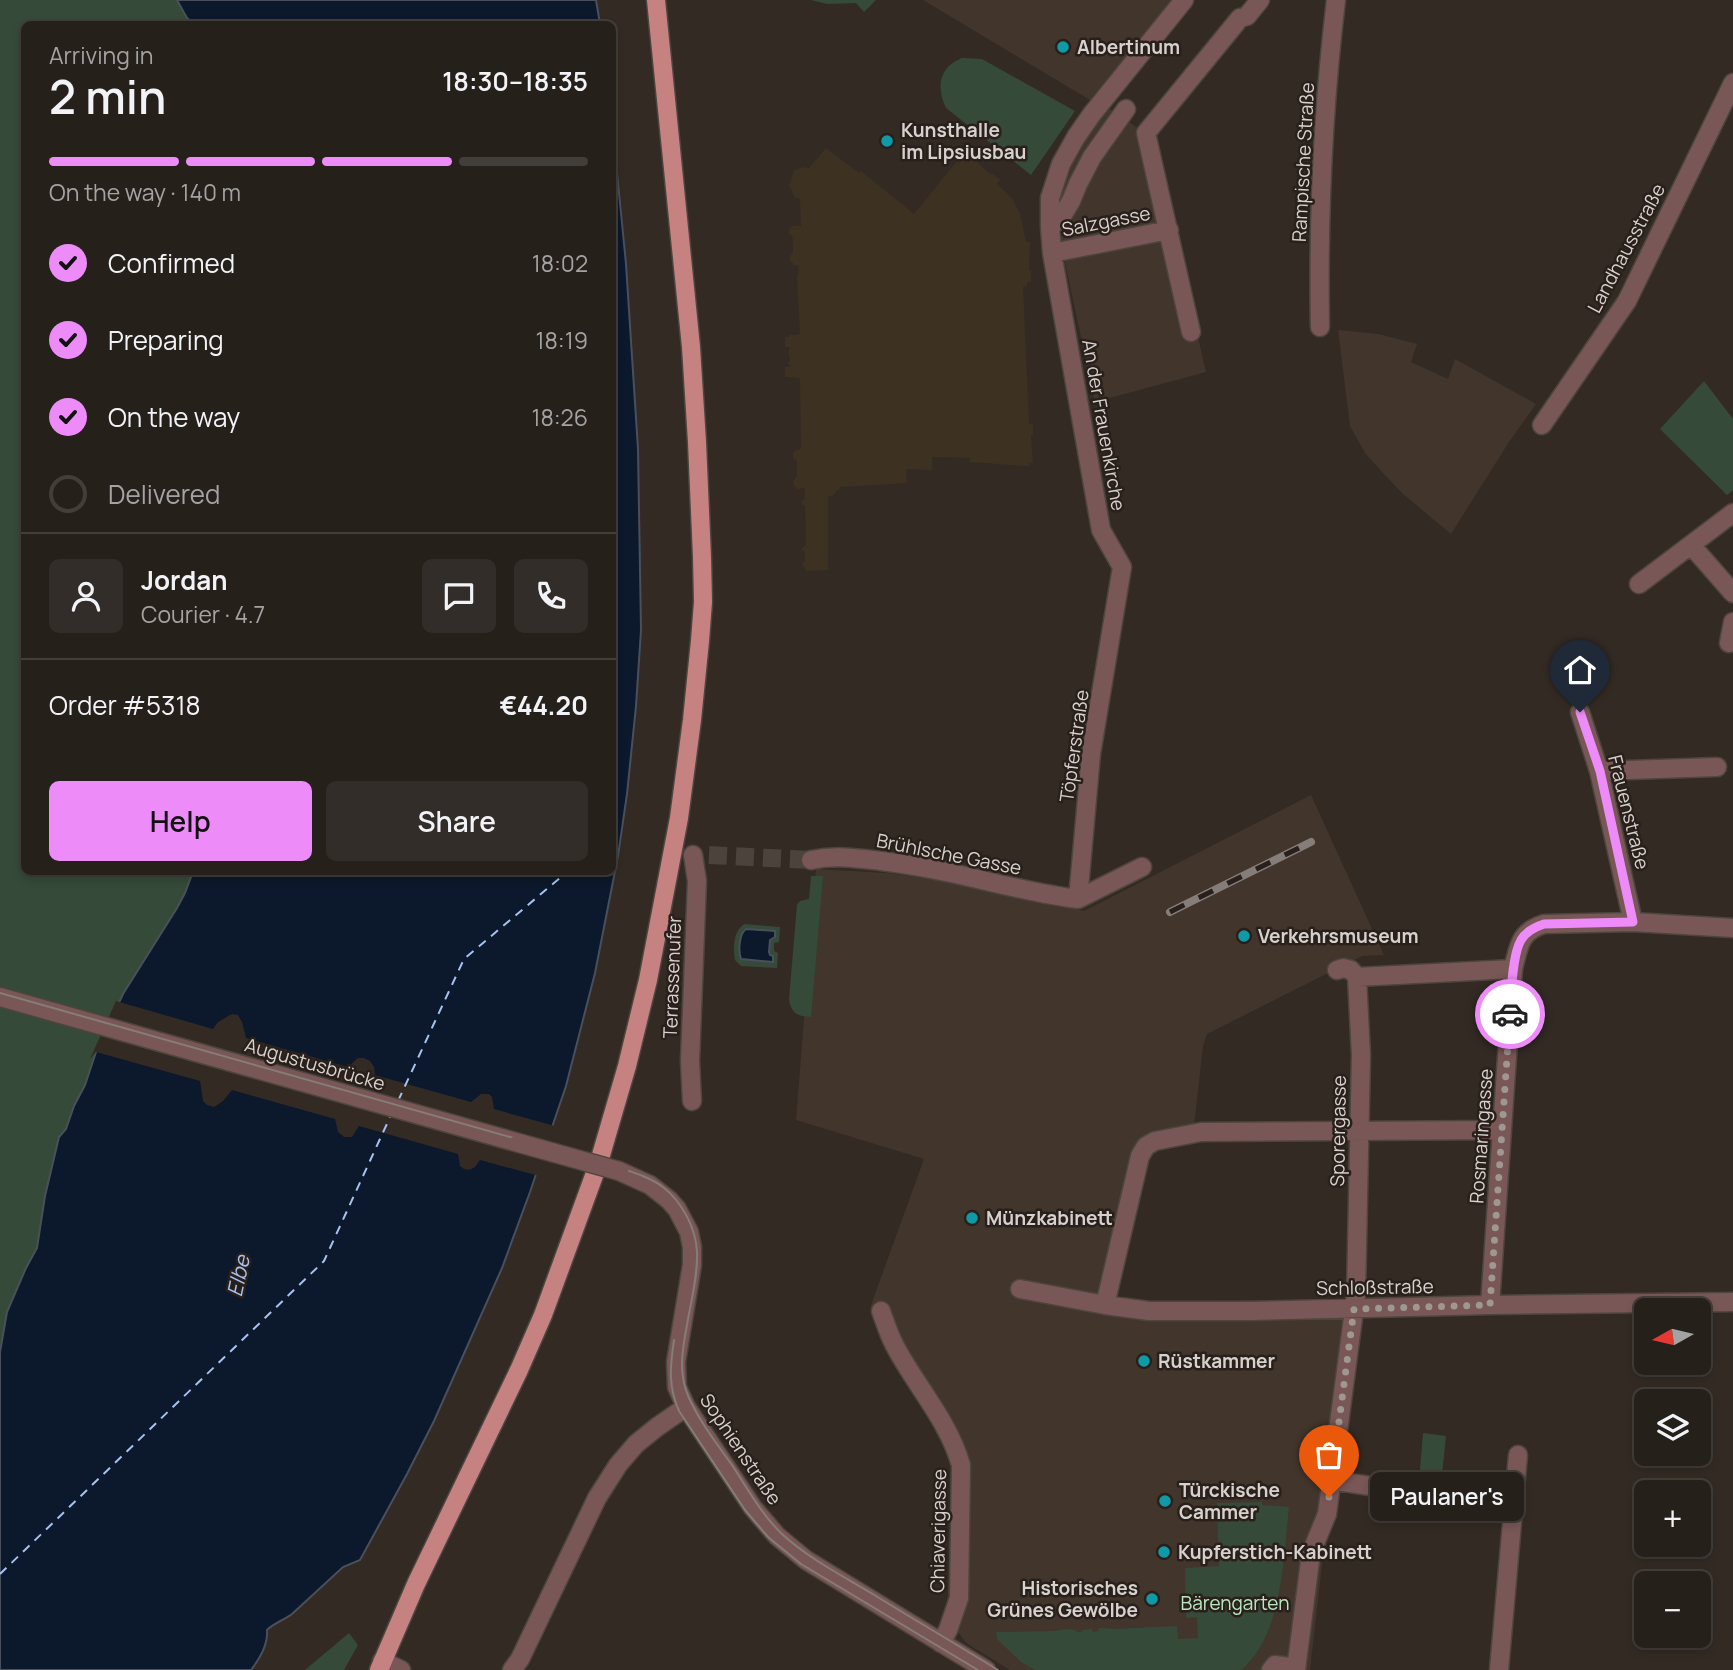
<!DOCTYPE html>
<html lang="en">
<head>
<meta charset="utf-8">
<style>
	body { margin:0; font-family:Manrope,sans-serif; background:#322d28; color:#f1f3f6; height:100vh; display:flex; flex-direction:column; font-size:26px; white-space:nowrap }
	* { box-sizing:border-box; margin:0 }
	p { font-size:23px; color:#a4a3a3 }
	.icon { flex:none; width:38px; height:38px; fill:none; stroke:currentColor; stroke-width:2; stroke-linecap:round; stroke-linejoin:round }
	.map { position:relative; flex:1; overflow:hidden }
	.side { position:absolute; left:21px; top:21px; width:595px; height:854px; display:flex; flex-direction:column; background:#26201b; border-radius:10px; box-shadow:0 4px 10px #0003,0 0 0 2px #423e3a }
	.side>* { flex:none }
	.needle { width:46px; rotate:262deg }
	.controls { position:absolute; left:1634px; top:1298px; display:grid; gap:14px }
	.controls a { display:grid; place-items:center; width:77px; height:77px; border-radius:10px; background:#26201b; box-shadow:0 4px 10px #0003,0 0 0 2px #423e3a; font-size:35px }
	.pin { position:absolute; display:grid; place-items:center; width:60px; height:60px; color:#fff; margin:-72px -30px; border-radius:50% 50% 50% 0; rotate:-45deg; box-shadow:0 0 7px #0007 }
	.pin .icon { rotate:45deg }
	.courier { position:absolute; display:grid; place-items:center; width:70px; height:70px; margin:-35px; border:5px solid #ed8cf9; border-radius:50%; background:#fff; color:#222; box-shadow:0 2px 9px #0007 }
	.bubble { position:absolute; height:49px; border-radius:10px; background:#26201b; box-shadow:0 4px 10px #0003,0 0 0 2px #423e3a; font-size:23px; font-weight:600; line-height:49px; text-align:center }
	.overview em { font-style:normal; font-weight:600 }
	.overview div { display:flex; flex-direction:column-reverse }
	.overview { display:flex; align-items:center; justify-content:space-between; height:119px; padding:0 28px }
	h1 { font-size:46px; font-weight:600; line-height:52px }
	.bar { display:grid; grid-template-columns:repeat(4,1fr); gap:10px 7px; align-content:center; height:84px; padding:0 28px }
	.bar i { height:9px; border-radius:5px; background:#423e3a }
	.bar .selected { background:#ed8cf9 }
	.bar p { grid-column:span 4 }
	.line { display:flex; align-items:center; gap:18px; padding:0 28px; border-top:2px solid #423e3a }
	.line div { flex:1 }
	.round { display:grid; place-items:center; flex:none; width:74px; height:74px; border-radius:10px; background:#322d28 }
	ol { padding:0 28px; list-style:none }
	li { display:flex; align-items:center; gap:21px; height:77px }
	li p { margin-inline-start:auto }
	li .icon { padding:7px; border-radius:50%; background:#ed8cf9; color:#111; stroke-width:4 }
	li:last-child { color:#a4a3a3 }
	li i { width:38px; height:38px; border:4px solid #423e3a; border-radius:50% }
	.action { display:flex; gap:14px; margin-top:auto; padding:14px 28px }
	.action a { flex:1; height:80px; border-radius:10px; background:#ed8cf9; color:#111; font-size:28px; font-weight:600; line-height:80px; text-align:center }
	.action a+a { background:#322d28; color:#f1f3f6 }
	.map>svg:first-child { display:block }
</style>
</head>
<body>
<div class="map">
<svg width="1733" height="1670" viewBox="0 0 1733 1670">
	<rect width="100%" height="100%" fill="#332a24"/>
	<path fill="#42352c" d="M 923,0 L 1171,0 L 1090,100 Z
		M 1106,106 L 1152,138 L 1206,372 L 1095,402 L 1060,240 L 1058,196 L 1061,176 Z
		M 1338,330 L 1379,334 L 1417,344 L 1411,362 L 1448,379 L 1455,359 L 1536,404 L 1509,442 L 1451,534 L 1403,494 L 1382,472 L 1365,453 L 1350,426 Z
		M 1311,795 L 1384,955 L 1362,956 L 1207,1034 L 1203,1046 L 1194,1126 L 1151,1148 L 1111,1294 L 1140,1301 L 1278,1300 L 1360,1303 L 1323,1556 L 1310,1670 L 1010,1670 L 966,1643 L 947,1617 L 953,1458 L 896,1360 L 871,1305 L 924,1159 L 796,1120 L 816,869 L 886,873 L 970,884 L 1084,911 Z"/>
	<path fill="#3d3122" d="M 826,148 L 859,173 L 861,171 L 914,214 L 962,155 L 966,158 L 969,154 L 990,174 L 992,173 L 1000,180 L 997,184 L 1012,198 L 1020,213 L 1026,242 L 1030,242 L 1029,271 L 1031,271 L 1031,282 L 1027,282 L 1027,286 L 1023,287 L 1029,424 L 1033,424 L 1033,435 L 1031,435 L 1033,463 L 1029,463 L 1029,466 L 1023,466 L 970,462 L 970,458 L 932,457 L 932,470 L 906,469 L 907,483 L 840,487 L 839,490 L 837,490 L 834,495 L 828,497 L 828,570 L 806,571 L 806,568 L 802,566 L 802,563 L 805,561 L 805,552 L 802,550 L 802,548 L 806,545 L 805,506 L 802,504 L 802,501 L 805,499 L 805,490 L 804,488 L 797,489 L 794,485 L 793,481 L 797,476 L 797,462 L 795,459 L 793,459 L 793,453 L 796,450 L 800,450 L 801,447 L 800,380 L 799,378 L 785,377 L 785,367 L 790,367 L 788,362 L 790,361 L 788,350 L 790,350 L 789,347 L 785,347 L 785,337 L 789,337 L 790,335 L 798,335 L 800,333 L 797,278 L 799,267 L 797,265 L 793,265 L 793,263 L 790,261 L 790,256 L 793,252 L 793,239 L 791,235 L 789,235 L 789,230 L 792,226 L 801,226 L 800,199 L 795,197 L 788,184 L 790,184 L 794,170 L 805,167 L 809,168 Z"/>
	<path fill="#364a39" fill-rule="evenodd" d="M 0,0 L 177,0 L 187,18 L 195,24 L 24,24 L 24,872 L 193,872 L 185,893 L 177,908 L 123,994 L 96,1052 L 85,1085 L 74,1106 L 66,1129 L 59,1137 L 45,1196 L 37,1248 L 26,1268 L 7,1312 L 0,1352 Z
		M 811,0 L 876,0 L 864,12 L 856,3 L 827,4 Z
		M 962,58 L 982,59 L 1075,111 L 1031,175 L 946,108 C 936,87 939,67 962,58 Z
		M 1704,381 L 1733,419 L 1733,490 L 1727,495 L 1660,429 Z
		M 811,876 L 823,876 L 811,1017 C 798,1016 791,1014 789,999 L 797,905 L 800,901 L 809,899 Z
		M 745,924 L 780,927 L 779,942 L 774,943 L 774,951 L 778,953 L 777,968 L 741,966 L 735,960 C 733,948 733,930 745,924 ZM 746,929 L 775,931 L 770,940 L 769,952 L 773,957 L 740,957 L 743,930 Z
		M 1423,1433 L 1446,1436 L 1441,1484 L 1419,1481 Z
		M 1262,1502 L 1262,1505 L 1289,1507 C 1283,1557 1283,1636 1241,1670 L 1035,1670 L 1021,1662 L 997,1639 L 996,1632 L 1055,1631 L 1065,1629 L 1076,1630 L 1077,1632 L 1082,1632 L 1082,1630 L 1092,1629 L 1093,1632 L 1098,1631 L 1099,1628 L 1115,1629 L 1177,1626 L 1178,1639 L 1198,1638 L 1197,1617 L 1186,1618 L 1185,1568 L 1219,1566 L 1217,1503 Z
		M 349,1633 L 358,1645 L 344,1670 L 305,1670 Z"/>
	<path fill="#0c182b" stroke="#49505c" stroke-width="2" d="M 177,0 L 596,0 L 600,24 L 195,24 L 187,18 Z
		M 613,132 L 626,264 L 638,449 L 641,630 L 636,706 L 627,794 L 618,856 L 595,973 L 566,1086 L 530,1192 L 502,1268 L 434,1421 L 407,1474 L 360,1560 L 343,1567 L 292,1614 C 284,1620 274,1623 267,1630 C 268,1645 260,1658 251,1670 L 0,1670 L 0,1352 L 7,1312 L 26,1268 L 37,1248 L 45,1196 L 59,1137 L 66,1129 L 74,1106 L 85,1085 L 96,1052 L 123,994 L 177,908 L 185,893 L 193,872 L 612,872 Z
		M 746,929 L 775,931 L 775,937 L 770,940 L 769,952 L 770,955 L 773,956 L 773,962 L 741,959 C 738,951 739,934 746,929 Z"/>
	<path fill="#332a24" d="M 116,1001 L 213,1029 L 218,1022 L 232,1014 L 238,1015 L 242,1022 L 246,1038 L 348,1067 L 358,1058 L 364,1058 L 370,1061 L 374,1067 L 375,1075 L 471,1102 L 481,1094 L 489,1094 L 492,1097 L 494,1109 L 555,1126 L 539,1176 L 480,1160 L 475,1167 L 469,1170 L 464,1169 L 460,1166 L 458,1154 L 359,1126 L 352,1137 L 344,1137 L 338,1132 L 335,1119 L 232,1090 L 223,1101 L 214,1107 L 207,1105 L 203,1101 L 200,1081 L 96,1052 L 90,1059 Z"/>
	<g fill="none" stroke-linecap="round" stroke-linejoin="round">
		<path stroke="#a6c3f0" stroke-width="2" stroke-dasharray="9 7" stroke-linecap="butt" d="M 398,1101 L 464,959 L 567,872
			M 0,1574 L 324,1261 L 391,1115"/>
		<path stroke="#4c433d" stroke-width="18" stroke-dasharray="18 9" stroke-linecap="butt" d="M 709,855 L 811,860"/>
		<defs>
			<path id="minor" d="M 1050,227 L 1062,216 L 1071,201 L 1078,184 L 1092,157 L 1126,109
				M 1052,253 L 1169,230
				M 1320,327 C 1318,218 1323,108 1336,0
				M 1191,332 L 1146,133 L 1240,18 L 1247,16 L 1260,0
				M 1542,425 L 1627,301 L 1733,83
				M 1691,545 L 1733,593
				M 1639,584 L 1733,513
				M 1729,643 L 1733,622
				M 1580,712 L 1599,771 L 1633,922
				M 1599,771 L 1717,767
				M 811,860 C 836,855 856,858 881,861 C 904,864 928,868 951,873 C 993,882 1035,894 1078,899
				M 1078,899 L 1091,754 L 1122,567 L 1101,530 L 1052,253 L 1050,227 L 1050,198 L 1061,164 L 1076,137 L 1092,114 L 1184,0
				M 1078,899 L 1142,867
				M 1357,977 L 1513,969
				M 0,997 L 519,1143
				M 692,1101 L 690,1061 L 697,881 L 693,855
				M 619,1171 L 650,1185 L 669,1200 L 677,1209 L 689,1232 L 692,1247 L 692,1265 L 676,1362 L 677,1387 L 686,1407 L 753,1508 L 777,1536 L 806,1560 L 986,1670
				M 1020,1289 L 1105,1305 L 1149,1311 L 1251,1311 L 1490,1305 L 1733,1302
				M 1105,1305 L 1140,1156 L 1146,1146 L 1155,1141 L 1201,1132 L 1502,1130
				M 1490,1305 L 1513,969 C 1519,946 1519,932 1544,924 L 1633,922 L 1733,928
				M 881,1311 C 885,1322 889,1335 895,1346 C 916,1386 948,1420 961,1465 L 959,1598 L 948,1630 L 941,1643
				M 1331,1480 L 1513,1508
				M 382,1661 L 401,1670
				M 512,1670 L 520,1659 L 597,1498 L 618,1465 L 636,1444 L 657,1427 L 686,1407
				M 1271,1670 L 1275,1665 L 1296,1668
				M 1296,1670 L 1311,1553 L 1327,1514 L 1356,1295 L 1361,1055 L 1357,977 L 1351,970 L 1343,968 L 1337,970
				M 1499,1670 L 1518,1455"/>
			<path id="major" d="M 379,1670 L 416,1584 L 519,1370 L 543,1315 L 599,1162 L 627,1066 L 648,980 L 679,818 L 692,720 L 700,641 L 703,602 L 702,557 L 697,442 L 691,347 L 656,0"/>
		</defs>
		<use href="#minor" stroke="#4d453f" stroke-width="21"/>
		<use href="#major" stroke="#4d453f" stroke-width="21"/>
		<use href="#minor" stroke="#7a5757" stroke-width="18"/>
		<use href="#major" stroke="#c68181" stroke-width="18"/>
		<path stroke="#857d78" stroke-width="2" d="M 0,993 L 620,1168 C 635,1173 651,1178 663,1187 C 682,1202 696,1228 697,1252 C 698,1276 691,1301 687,1325 C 682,1351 678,1374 689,1398 C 700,1422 717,1444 732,1465 C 747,1488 762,1515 782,1534 C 808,1558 841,1575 871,1593 C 913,1619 956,1644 998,1670
			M 674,1340 C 670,1367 668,1386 679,1411 L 745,1510 L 768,1537 L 801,1564 L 978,1670"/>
		<defs>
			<path id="rail" d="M 1170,912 L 1311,842"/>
		</defs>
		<use href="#rail" stroke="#857d78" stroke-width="8"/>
		<use href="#rail" stroke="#29201b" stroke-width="5" stroke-dasharray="16" stroke-linecap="butt"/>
		<defs>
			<path id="minor-bridge" d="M 519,1143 L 619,1171"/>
		</defs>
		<use href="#minor-bridge" stroke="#4d453f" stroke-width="21" stroke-linecap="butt"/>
		<use href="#minor-bridge" stroke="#7a5757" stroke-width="18"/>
	</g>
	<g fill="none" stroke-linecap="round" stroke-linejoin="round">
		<path stroke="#9e9792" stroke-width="7" stroke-dasharray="0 12.6" d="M 1329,1497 L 1354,1309 L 1490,1305 L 1510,1014"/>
		<path stroke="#ed8cf9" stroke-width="9" d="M 1510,1014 C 1511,995 1512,955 1521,940 C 1526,931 1535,927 1544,924 L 1633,922 L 1600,771 L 1580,712"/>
	</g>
	<g fill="#0f9aa8" stroke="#29201b" stroke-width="2.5">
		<circle cx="1063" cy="47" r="7"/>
		<circle cx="887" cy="141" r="7"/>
		<circle cx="1244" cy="936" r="7"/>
		<circle cx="972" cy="1218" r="7"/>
		<circle cx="1144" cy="1361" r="7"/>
		<circle cx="1165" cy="1501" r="7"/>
		<circle cx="1164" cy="1552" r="7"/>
		<circle cx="1152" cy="1599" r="7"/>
	</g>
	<g text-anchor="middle" stroke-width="5" stroke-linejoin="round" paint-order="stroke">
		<g font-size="19" font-weight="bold" fill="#d7d1cd" stroke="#29201b" text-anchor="start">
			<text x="1077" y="54">Albertinum</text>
			<text x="901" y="137">Kunsthalle<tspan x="901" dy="22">im Lipsiusbau</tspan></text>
			<text x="1258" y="943">Verkehrsmuseum</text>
			<text x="986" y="1225">Münzkabinett</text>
			<text x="1158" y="1368">Rüstkammer</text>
			<text x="1179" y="1497">Türckische<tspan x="1179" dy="22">Cammer</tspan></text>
			<text x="1178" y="1559">Kupferstich-Kabinett</text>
			<text x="1138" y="1595" text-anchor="end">Historisches<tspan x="1138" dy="22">Grünes Gewölbe</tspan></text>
		</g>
		<g font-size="19" fill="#d7d1cd" stroke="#29201b">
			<text transform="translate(1303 162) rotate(-87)" y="7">Rampische Straße</text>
			<text transform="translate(1106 221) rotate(-11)" y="7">Salzgasse</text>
			<text transform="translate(1626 248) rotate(-62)" y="7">Landhausstraße</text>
			<text transform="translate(1104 425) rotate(80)" y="7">An der Frauenkirche</text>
			<text transform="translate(1074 746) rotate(-82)" y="7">Töpferstraße</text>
			<text transform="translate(1629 812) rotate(76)" y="7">Frauenstraße</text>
			<text transform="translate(949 854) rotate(11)" y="7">Brühlsche Gasse</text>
			<text transform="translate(672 977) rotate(-88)" y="7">Terrassenufer</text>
			<text transform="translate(315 1064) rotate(16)" y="7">Augustusbrücke</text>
			<text transform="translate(1338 1131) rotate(-89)" y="7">Sporergasse</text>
			<text transform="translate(1481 1136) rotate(-86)" y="7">Rosmaringasse</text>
			<text transform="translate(1375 1287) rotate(-1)" y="7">Schloßstraße</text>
			<text transform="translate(741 1449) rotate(56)" y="7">Sophienstraße</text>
			<text transform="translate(938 1531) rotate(-89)" y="7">Chiaverigasse</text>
		</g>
		<g font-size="19" fill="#b8e7c0" stroke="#29201b">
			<text x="1235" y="1610">Bärengarten</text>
		</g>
		<g font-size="21" font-style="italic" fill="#a6c3f0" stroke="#29201b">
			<text transform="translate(239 1276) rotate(-78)" y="7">Elbe</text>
		</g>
	</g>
</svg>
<div class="controls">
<a><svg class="needle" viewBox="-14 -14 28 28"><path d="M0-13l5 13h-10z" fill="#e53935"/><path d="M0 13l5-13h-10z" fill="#a4a3a3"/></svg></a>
<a><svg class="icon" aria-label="layers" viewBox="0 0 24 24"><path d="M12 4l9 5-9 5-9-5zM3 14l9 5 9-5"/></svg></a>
<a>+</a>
<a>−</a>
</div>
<div class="pin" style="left:1329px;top:1497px;background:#ea580c"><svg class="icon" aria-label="bag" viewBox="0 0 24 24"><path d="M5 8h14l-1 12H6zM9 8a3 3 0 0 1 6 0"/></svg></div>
<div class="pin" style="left:1580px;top:712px;background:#1f2937"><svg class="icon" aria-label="home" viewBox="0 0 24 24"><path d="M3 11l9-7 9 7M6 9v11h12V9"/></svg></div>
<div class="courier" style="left:1510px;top:1014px"><svg class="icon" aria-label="car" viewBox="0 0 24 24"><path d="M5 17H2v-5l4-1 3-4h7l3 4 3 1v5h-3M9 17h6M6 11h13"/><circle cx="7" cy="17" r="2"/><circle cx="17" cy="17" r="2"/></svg></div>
<div class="bubble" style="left:1370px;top:1472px;width:154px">Paulaner's</div>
<section class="side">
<div class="overview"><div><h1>2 min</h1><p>Arriving in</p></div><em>18:30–18:35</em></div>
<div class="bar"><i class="selected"></i><i class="selected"></i><i class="selected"></i><i></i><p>On the way · 140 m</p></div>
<ol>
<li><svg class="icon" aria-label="check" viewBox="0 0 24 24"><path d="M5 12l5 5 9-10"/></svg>Confirmed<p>18:02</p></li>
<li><svg class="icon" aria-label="check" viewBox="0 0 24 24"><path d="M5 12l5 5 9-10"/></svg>Preparing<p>18:19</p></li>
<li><svg class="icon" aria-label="check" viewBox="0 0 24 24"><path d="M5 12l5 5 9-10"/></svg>On the way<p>18:26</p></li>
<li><i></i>Delivered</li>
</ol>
<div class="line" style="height:126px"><a class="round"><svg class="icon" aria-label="person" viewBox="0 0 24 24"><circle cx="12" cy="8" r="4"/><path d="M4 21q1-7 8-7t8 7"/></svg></a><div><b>Jordan</b><p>Courier · 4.7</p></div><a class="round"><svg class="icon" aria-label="chat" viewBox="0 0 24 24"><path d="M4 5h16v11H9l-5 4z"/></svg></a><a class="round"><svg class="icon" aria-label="phone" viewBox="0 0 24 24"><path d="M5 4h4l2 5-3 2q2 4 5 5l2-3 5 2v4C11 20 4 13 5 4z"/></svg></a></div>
<div class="line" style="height:91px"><div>Order #5318</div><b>€44.20</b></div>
<div class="action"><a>Help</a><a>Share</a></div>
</section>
</div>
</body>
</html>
